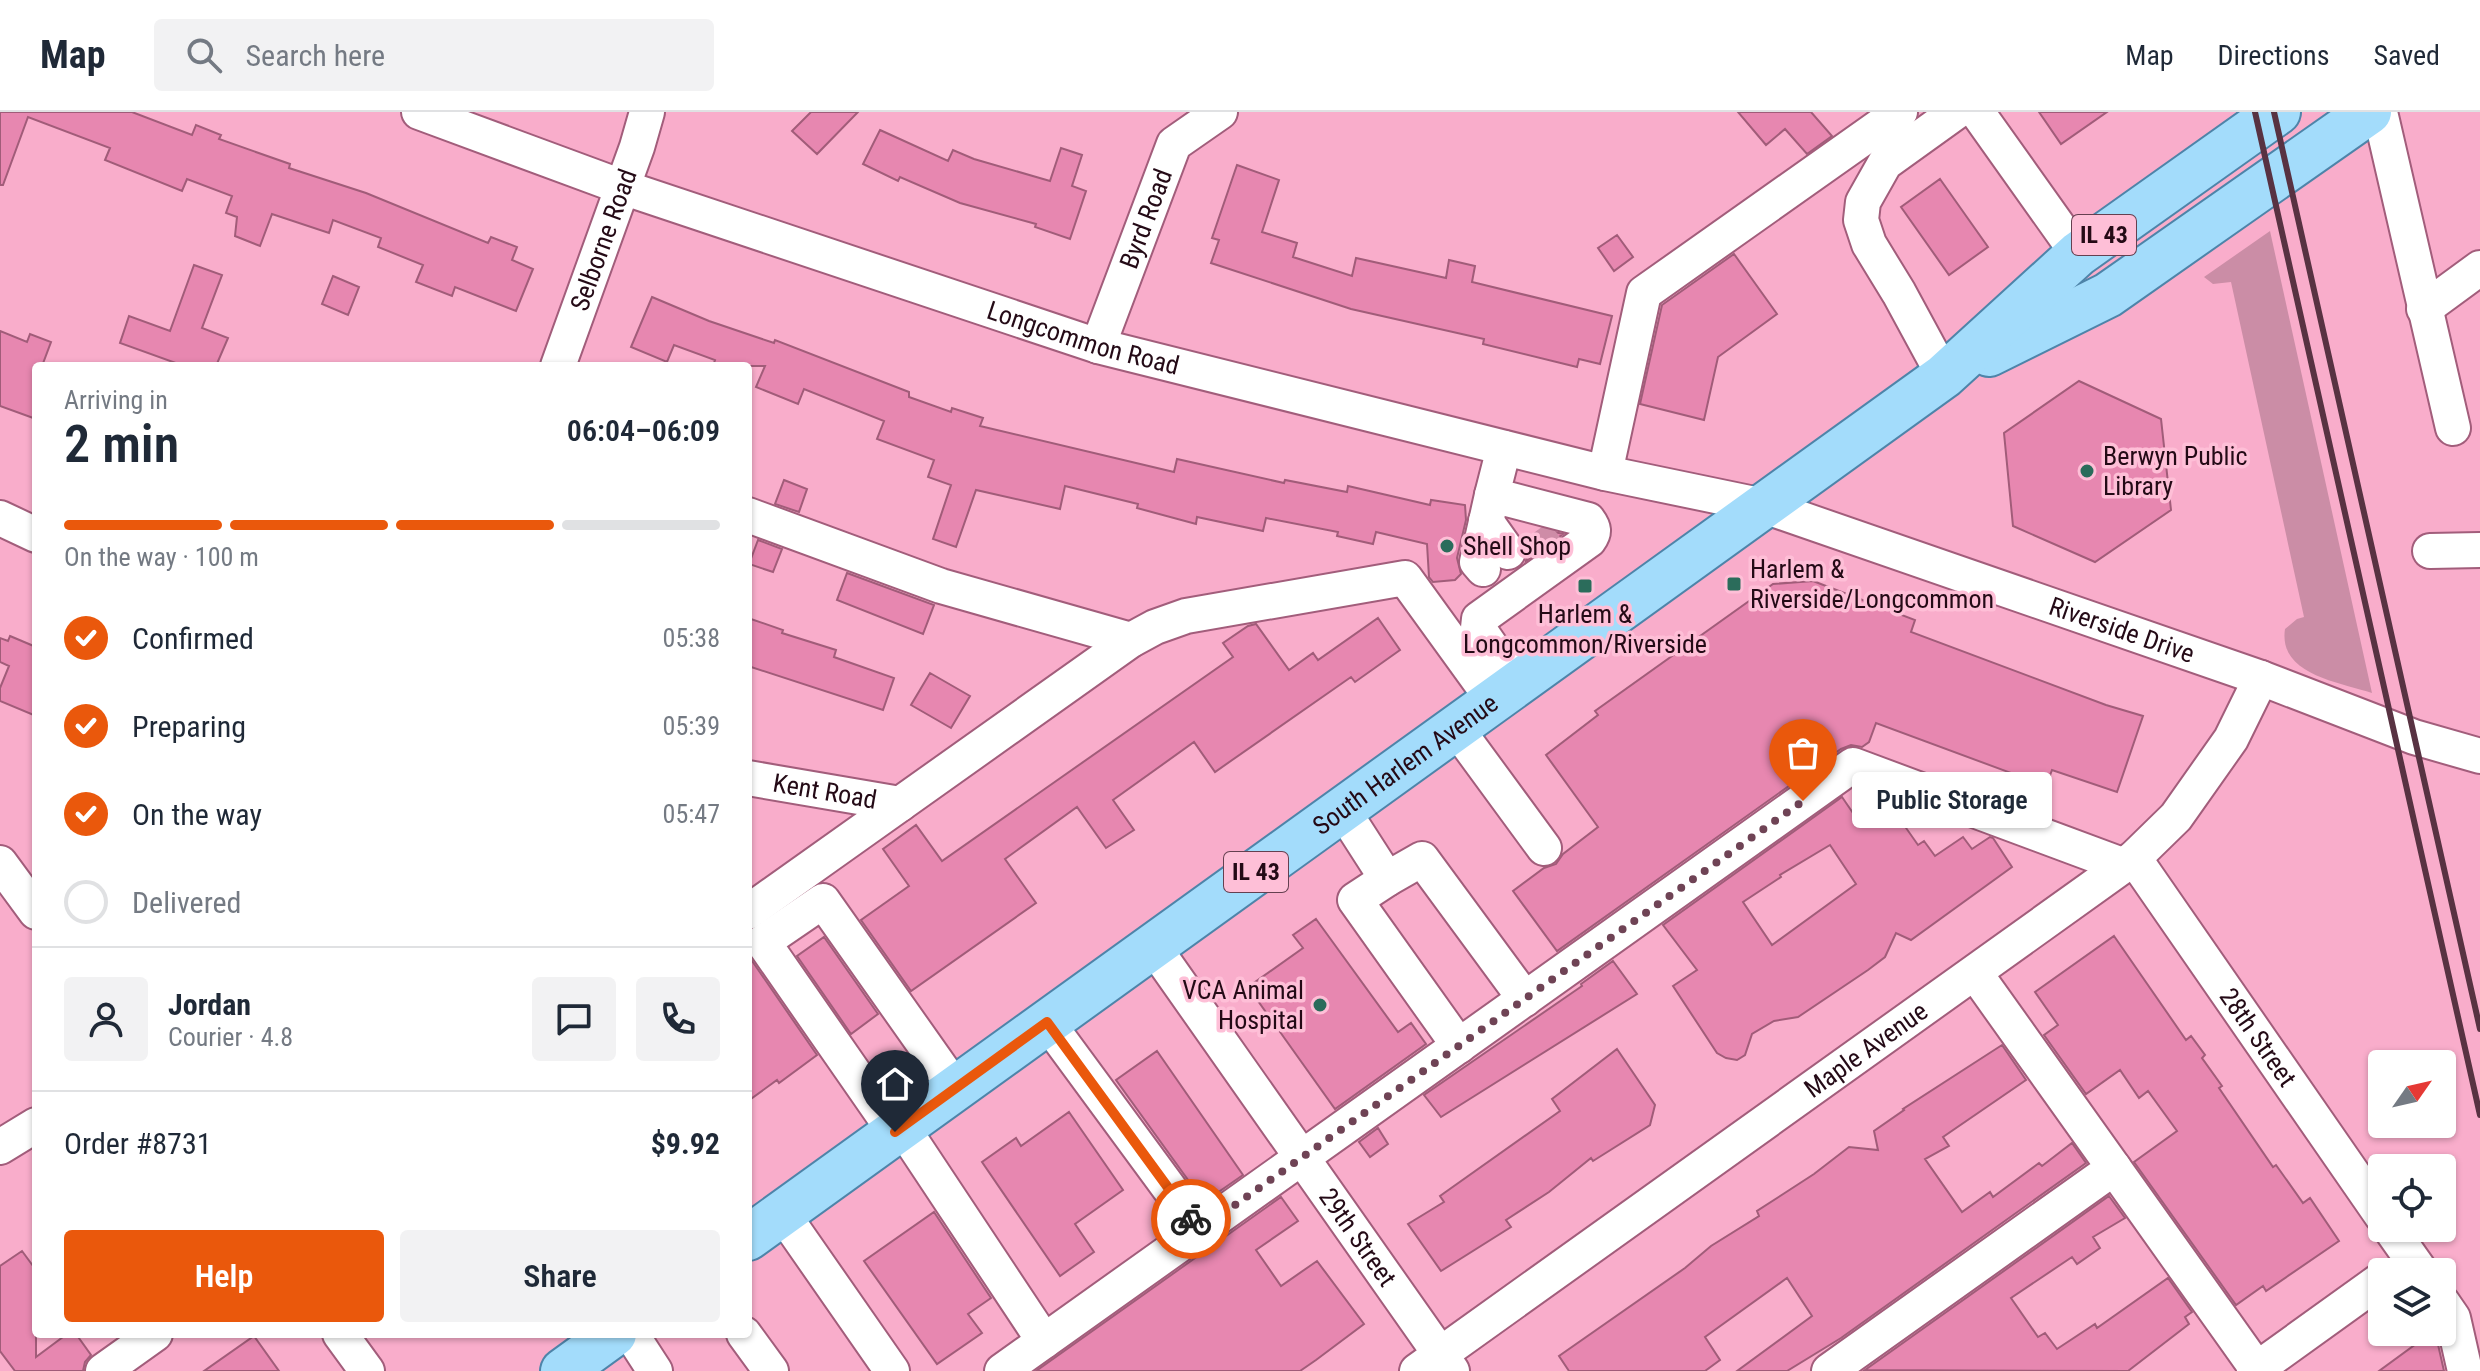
<!DOCTYPE html>
<html lang="en">
<head>
<meta charset="utf-8">
<style>
	body { margin:0; font-family:"Roboto Condensed",sans-serif; background:#f2f2f3; color:#1f2937; height:100vh; display:flex; flex-direction:column; font-size:30px; white-space:nowrap }
	* { box-sizing:border-box; margin:0 }
	p { font-size:26px; color:#747a83 }
	.icon { flex:none; width:44px; height:44px; fill:none; stroke:currentColor; stroke-width:2; stroke-linecap:round; stroke-linejoin:round }
	.map { position:relative; flex:1; overflow:hidden }
	.side { position:absolute; left:32px; top:250px; width:720px; height:976px; display:flex; flex-direction:column; background:#fff; border-radius:8px; box-shadow:0 2px 6px #0004 }
	.side>* { flex:none }
	.needle { width:52px; rotate:56deg }
	.controls { position:absolute; left:2368px; top:938px; display:grid; gap:16px }
	.controls a { display:grid; place-items:center; width:88px; height:88px; border-radius:8px; background:#fff; box-shadow:0 2px 6px #0004; font-size:40px }
	.pin { position:absolute; display:grid; place-items:center; width:68px; height:68px; color:#fff; margin:-82px -34px; border-radius:50% 50% 50% 0; rotate:-45deg; box-shadow:0 0 8px #0007 }
	.pin .icon { rotate:45deg }
	.courier { position:absolute; display:grid; place-items:center; width:80px; height:80px; margin:-40px; border:6px solid #ea580c; border-radius:50%; background:#fff; color:#222; box-shadow:0 2px 10px #0007 }
	.bubble { position:absolute; height:56px; border-radius:8px; background:#fff; box-shadow:0 2px 6px #0004; font-size:26px; font-weight:600; line-height:56px; text-align:center }
	.headline em { font-style:normal; font-weight:600 }
	.headline div { display:flex; flex-direction:column-reverse }
	.headline { display:flex; align-items:center; justify-content:space-between; height:136px; padding:0 32px }
	h1 { font-size:52px; font-weight:600; line-height:60px }
	.bar { display:grid; grid-template-columns:repeat(4,1fr); gap:12px 8px; align-content:center; height:96px; padding:0 32px }
	.bar i { height:10px; border-radius:6px; background:#e0e1e3 }
	.bar .on { background:#ea580c }
	.bar p { grid-column:span 4 }
	.line { display:flex; align-items:center; gap:20px; padding:0 32px; border-top:2px solid #e0e1e3 }
	.line div { flex:1 }
	.round { display:grid; place-items:center; flex:none; width:84px; height:84px; border-radius:8px; background:#f2f2f3 }
	ol { padding:0 32px; list-style:none }
	li { display:flex; align-items:center; gap:24px; height:88px }
	li p { margin-inline-start:auto }
	li .icon { padding:8px; border-radius:50%; background:#ea580c; color:#fff; stroke-width:4 }
	li:last-child { color:#747a83 }
	li i { width:44px; height:44px; border:4px solid #e0e1e3; border-radius:50% }
	.button { display:flex; gap:16px; margin-top:auto; padding:16px 32px }
	.button a { flex:1; height:92px; border-radius:8px; background:#ea580c; color:#fff; font-size:32px; font-weight:600; line-height:92px; text-align:center }
	.button a+a { background:#f2f2f3; color:#1f2937 }
	header { display:flex; align-items:center; gap:48px; box-sizing:border-box; height:112px; padding:0 40px; background:#fff; border-bottom:2px solid #e0e1e3 }
	header strong { font-size:38px }
	nav { display:flex; gap:44px; margin-inline-start:auto; font-size:28px }
	.search { width:560px; height:72px; background:#f2f2f3; display:flex; align-items:center; gap:20px; box-sizing:border-box; padding:0 28px; border-radius:8px; color:#747a83; font-size:30px }
	.map>svg:first-child { display:block }
</style>
</head>
<body>
<header>
<strong>Map</strong>
<div class="search"><svg class="icon" aria-label="search" viewBox="0 0 24 24"><circle cx="10" cy="10" r="6"/><path d="M15 15l6 6"/></svg>Search here</div>
<nav><a>Map</a><a>Directions</a><a>Saved</a></nav>
</header>
<div class="map">
<svg width="2480" height="1259" viewBox="0 0 2480 1259">
	<rect width="100%" height="100%" fill="#f9adcb"/>
	<path fill="#cb8da6" d="M 2270,119 L 2372,581 C 2340,570 2278,563 2285,517 L 2297,507 L 2304,505 L 2231,170 L 2213,172 L 2204,165 Z"/>
	<path fill="#e787b0" stroke="#a15c79" stroke-width="2" fill-rule="evenodd" d="M 0,0 L 132,0 L 192,23 L 196,13 L 221,23 L 219,27 L 290,52 L 289,56 L 366,81 L 488,131 L 491,125 L 517,135 L 512,148 L 533,157 L 516,199 L 455,175 L 452,184 L 416,170 L 423,153 L 378,135 L 381,126 L 333,108 L 329,121 L 272,102 L 260,134 L 235,124 L 237,105 L 226,101 L 232,84 L 187,67 L 182,79 L 105,48 L 110,36 L 28,5 L 3,73 L 0,73 Z
		M 811,0 L 858,0 L 817,42 L 792,19 Z
		M 1738,0 L 1811,0 L 1832,24 L 1807,42 L 1785,17 L 1766,33 Z
		M 2039,0 L 2107,0 L 2061,32 Z
		M 880,18 L 948,49 L 953,38 L 974,47 L 1050,69 L 1061,36 L 1082,43 L 1072,74 L 1086,79 L 1070,127 L 1035,115 L 1036,112 L 960,91 L 900,65 L 898,69 L 863,52 Z
		M 1237,53 L 1279,68 L 1262,120 L 1297,131 L 1293,145 L 1352,164 L 1356,146 L 1446,166 L 1449,148 L 1475,154 L 1472,170 L 1612,204 L 1600,252 L 1579,247 L 1577,255 L 1483,232 L 1484,227 L 1351,197 L 1211,151 L 1219,128 L 1212,126 Z
		M 1940,67 L 1988,135 L 1949,163 L 1901,95 Z
		M 1617,123 L 1633,145 L 1614,159 L 1598,136 Z
		M 1734,142 L 1777,202 L 1718,245 L 1704,308 L 1640,292 L 1662,193 Z
		M 194,153 L 222,163 L 202,216 L 228,226 L 216,254 L 184,254 L 120,231 L 129,204 L 170,219 Z
		M 333,164 L 359,175 L 348,203 L 322,192 Z
		M 652,185 L 709,209 L 774,231 L 775,228 L 909,280 L 909,285 L 951,300 L 952,296 L 983,306 L 980,314 L 1174,360 L 1177,347 L 1284,371 L 1285,368 L 1347,380 L 1348,374 L 1430,393 L 1431,388 L 1465,393 L 1466,408 L 1457,446 L 1461,462 L 1455,468 L 1433,470 L 1429,465 L 1427,432 L 1376,420 L 1373,432 L 1337,424 L 1338,420 L 1266,406 L 1263,419 L 1197,405 L 1196,412 L 1137,396 L 1138,392 L 1065,374 L 1060,397 L 976,378 L 956,435 L 933,427 L 951,373 L 928,365 L 934,348 L 877,327 L 884,309 L 804,277 L 798,292 L 756,275 L 765,254 L 713,254 L 715,248 L 674,233 L 667,250 L 631,235 Z
		M 0,219 L 27,230 L 30,222 L 51,230 L 42,254 L 36,254 L 36,307 L 0,294 Z
		M 2079,269 L 2161,307 L 2171,398 L 2095,450 L 2013,414 L 2004,321 Z
		M 784,368 L 807,377 L 799,400 L 775,392 Z
		M 1542,417 L 1563,422 L 1526,449 L 1528,439 L 1525,429 Z
		M 758,428 L 782,437 L 773,460 L 749,452 Z
		M 847,461 L 934,493 L 923,522 L 837,488 Z
		M 1813,469 L 1915,508 L 1911,520 L 2106,593 L 2143,604 L 2117,680 L 2052,658 L 2046,674 L 1876,611 L 1869,630 L 1862,635 L 1851,633 L 1841,637 L 1557,839 L 1513,779 L 1544,756 L 1556,752 L 1563,742 L 1598,715 L 1546,643 L 1598,603 L 1595,599 L 1773,472 Z
		M 748,506 L 783,518 L 782,521 L 836,538 L 834,545 L 894,566 L 883,598 L 748,554 Z
		M 1378,506 L 1400,538 L 1355,570 L 1351,565 L 1215,660 L 1194,630 L 1113,688 L 1134,718 L 1106,736 L 1077,695 L 1005,747 L 1036,791 L 911,879 L 861,808 L 909,774 L 883,737 L 916,713 L 942,749 L 1233,545 L 1223,531 L 1248,514 L 1256,512 L 1289,558 L 1313,541 L 1318,548 Z
		M 10,524 L 36,535 L 36,604 L 0,589 L 0,576 L 9,554 L 0,550 L 0,526 L 8,529 Z
		M 930,561 L 970,584 L 951,616 L 911,593 Z
		M 1842,685 L 1855,704 L 1885,686 L 1918,733 L 1924,729 L 1935,744 L 1963,725 L 1972,737 L 1990,725 L 1993,726 L 2012,755 L 1911,828 L 1896,821 L 1885,845 L 1868,858 L 1798,905 L 1774,909 L 1752,922 L 1745,943 L 1737,948 L 1726,946 L 1717,941 L 1673,874 L 1697,858 L 1663,813 ZM 1830,733 L 1856,772 L 1772,833 L 1743,790 L 1781,765 L 1780,763 Z
		M 1316,807 L 1398,920 L 1411,911 L 1426,932 L 1335,997 L 1248,875 L 1303,836 L 1293,823 Z
		M 2114,824 L 2186,928 L 2191,924 L 2205,943 L 2202,946 L 2222,974 L 2219,976 L 2273,1055 L 2276,1053 L 2303,1091 L 2310,1086 L 2339,1129 L 2266,1179 L 2263,1174 L 2236,1193 L 2134,1050 L 2177,1019 L 2148,979 L 2139,986 L 2120,958 L 2086,982 L 2044,923 L 2058,913 L 2035,880 Z
		M 824,825 L 878,902 L 851,922 L 797,844 Z
		M 748,843 L 817,943 L 779,971 L 777,968 L 748,989 Z
		M 1613,849 L 1637,882 L 1441,1005 L 1424,983 L 1582,874 L 1581,872 Z
		M 2002,933 L 2026,968 L 1943,1025 L 1949,1034 L 1925,1047 L 1962,1100 L 1990,1080 L 1993,1085 L 2039,1051 L 2042,1054 L 2072,1031 L 2086,1051 L 1841,1226 L 1787,1259 L 1737,1259 L 1812,1204 L 1787,1166 L 1705,1225 L 1720,1248 L 1705,1259 L 1569,1259 L 1559,1244 L 1685,1156 L 1711,1134 L 1759,1104 L 1757,1099 L 1814,1062 L 1849,1035 L 1878,1038 L 1874,1019 L 1904,998 L 1903,997 Z
		M 1617,937 L 1655,993 L 1650,1013 L 1593,1049 L 1591,1046 L 1549,1080 L 1506,1108 L 1511,1115 L 1441,1159 L 1408,1112 L 1444,1090 L 1440,1084 L 1560,999 L 1552,987 Z
		M 1157,939 L 1243,1063 L 1204,1090 L 1116,968 Z
		M 1069,1000 L 1123,1078 L 1075,1112 L 1094,1140 L 1060,1164 L 982,1050 L 1016,1026 L 1021,1034 Z
		M 1378,1016 L 1388,1032 L 1370,1045 L 1359,1030 Z
		M 2109,1084 L 2125,1106 L 2093,1125 L 2100,1136 L 2077,1152 L 2072,1145 L 2011,1186 L 2038,1225 L 2045,1221 L 2057,1237 L 2095,1212 L 2097,1216 L 2168,1166 L 2192,1200 L 2185,1205 L 2189,1212 L 2128,1259 L 1865,1258 Z
		M 1281,1085 L 1298,1109 L 1256,1138 L 1281,1174 L 1317,1149 L 1364,1212 L 1316,1248 L 1300,1259 L 1036,1259 Z
		M 934,1100 L 991,1186 L 968,1202 L 982,1221 L 937,1252 L 864,1149 Z
		M 22,1139 L 36,1158 L 36,1245 L 67,1222 L 76,1222 L 91,1243 L 85,1250 L 83,1259 L 15,1259 L 0,1239 L 0,1154 Z
		M 254,1224 L 279,1259 L 204,1259 Z
		M 2437,1228 L 2444,1259 L 2379,1259 L 2416,1232 Z"/>
	<g fill="none" stroke-linecap="round" stroke-linejoin="round">
		<path stroke="#ce8ca7" stroke-width="34" stroke-dasharray="34 17" stroke-linecap="butt" d="M 1535,420 L 1554,446"/>
		<defs>
			<g id="minor">
				<path id="s1" d="M 419,0 L 622,75 L 1098,234 L 1605,361 L 1764,394 L 2261,566 L 2414,625 L 2480,644"/>
				<path d="M 1977,0 L 2078,142"/>
				<path d="M 2380,0 L 2453,316"/>
				<path d="M 2424,197 L 2480,156"/>
				<path id="s2" d="M 1098,234 L 1174,32 L 1220,0"/>
				<path id="s3" d="M 558,254 L 637,35 L 647,0"/>
				<path d="M 1944,264 L 1899,181 L 1869,132 L 1861,108 L 1863,90 L 1885,51 L 1956,0"/>
				<path d="M 1504,336 L 1492,383 L 1588,408 C 1594,416 1595,420 1589,428 L 1479,507 L 1478,516 L 1517,572"/>
				<path d="M 1605,361 L 1644,181 L 1900,0"/>
				<path d="M 748,403 L 941,474 L 1131,528"/>
				<path d="M 0,406 L 36,423"/>
				<path d="M 1486,409 L 1508,440"/>
				<path d="M 2430,439 L 2480,438"/>
				<path d="M 1483,457 L 1477,450 L 1492,383"/>
				<path d="M 1456,616 L 1544,736"/>
				<path id="s4" d="M 748,666 L 900,692"/>
				<path d="M 1342,697 L 1387,767 L 1422,747 L 1525,887"/>
				<path id="s5" d="M 2134,746 L 2382,1104"/>
				<path d="M 0,751 L 36,800"/>
				<path d="M 1387,767 L 1355,788 L 1459,934"/>
				<path d="M 748,800 L 1131,528 L 1155,515 L 1186,504 L 1405,466 L 1494,589"/>
				<path id="s6" d="M 1153,834 L 1452,1259"/>
				<path d="M 1047,910 L 1200,1118"/>
				<path d="M 902,1015 L 1044,1229"/>
				<path d="M 895,1020 L 763,830 L 823,789 L 955,976"/>
				<path d="M 0,1035 L 36,1013"/>
				<path d="M 2114,1056 L 2257,1257"/>
				<path d="M 782,1101 L 892,1259"/>
				<path d="M 2390,1116 L 2421,1160"/>
				<path d="M 2442,1190 L 2453,1206 L 2465,1259"/>
				<path d="M 340,1222 L 367,1259"/>
				<path d="M 631,1222 L 655,1259"/>
				<path d="M 744,1222 L 771,1259"/>
				<path d="M 103,1259 L 155,1222"/>
				<path d="M 1002,1259 L 1853,653 L 2122,753"/>
				<path id="s7" d="M 1417,1259 L 2134,746 L 2176,705 L 2231,627 L 2261,566"/>
				<path d="M 1829,1259 L 2114,1056 L 1975,861"/>
				<path d="M 2254,1259 L 2382,1167"/>
			</g>
			<g id="major">
				<path d="M 1989,242 L 2108,183 L 2369,0"/>
				<path id="s8" d="M 748,1126 L 1944,264 L 2078,142 L 2278,0"/>
				<path d="M 563,1259 L 614,1222"/>
			</g>
		</defs>
		<use href="#minor" stroke="#a25d7b" stroke-width="38"/>
		<use href="#major" stroke="#4e84a9" stroke-width="48"/>
		<use href="#minor" stroke="#fff" stroke-width="34"/>
		<use href="#major" stroke="#a3dcfb" stroke-width="44"/>
		<path stroke="#583242" stroke-width="6" d="M 2255,0 L 2480,1003
			M 2274,0 L 2480,917"/>
	</g>
	<g fill="none" stroke-linecap="round" stroke-linejoin="round">
		<path stroke="#6f4355" stroke-width="8" stroke-dasharray="0 14.4" d="M 1191,1107 L 1200,1118 L 1803,689"/>
		<path stroke="#ea580c" stroke-width="10" d="M 895,1020 L 1047,910 L 1191,1107"/>
	</g>
	<g fill="#2b6c5b" stroke="#febfd7" stroke-width="3">
		<circle cx="2087" cy="359" r="8"/>
		<circle cx="1447" cy="434" r="8"/>
		<rect x="1726" y="464" width="16" height="16" rx="4"/>
		<rect x="1577" y="466" width="16" height="16" rx="4"/>
		<circle cx="1320" cy="893" r="8"/>
	</g>
	<g text-anchor="middle" stroke-width="7" stroke-linejoin="round" paint-order="stroke">
		<g fill="#febfd7" stroke="#654050" stroke-width="2">
			<rect x="2072" y="103" width="64" height="40" rx="6"/>
			<rect x="1224" y="740" width="64" height="40" rx="6"/>
		</g>
		<g font-size="24" font-weight="bold" fill="#240a16">
			<text x="2104" y="131">IL 43</text>
			<text x="1256" y="768">IL 43</text>
		</g>
		<g font-size="26" fill="#240a16" stroke="#febfd7">
			<text dy="9" stroke="none"><textPath href="#s2" startOffset="136">Byrd Road</textPath></text>
			<text dy="9" stroke="none"><textPath href="#s3" startOffset="134">Selborne Road</textPath></text>
			<text dy="9" stroke="none"><textPath href="#s1" startOffset="702">Longcommon Road</textPath></text>
			<text dy="9" stroke="none"><textPath href="#s1" startOffset="1782">Riverside Drive</textPath></text>
			<text dy="9" stroke="none"><textPath href="#s8" startOffset="810">South Harlem Avenue</textPath></text>
			<text dy="9" stroke="none"><textPath href="#s4" startOffset="78">Kent Road</textPath></text>
			<text dy="9" stroke="none"><textPath href="#s5" startOffset="218">28th Street</textPath></text>
			<text dy="9" stroke="none"><textPath href="#s7" startOffset="552">Maple Avenue</textPath></text>
			<text dy="9" stroke="none"><textPath href="#s6" startOffset="356">29th Street</textPath></text>
		</g>
		<g font-size="26" fill="#240a16" stroke="#febfd7" text-anchor="start">
			<text x="2103" y="353">Berwyn Public<tspan x="2103" dy="30">Library</tspan></text>
			<text x="1463" y="443">Shell Shop</text>
			<text x="1750" y="466">Harlem &amp;<tspan x="1750" dy="30">Riverside/Longcommon</tspan></text>
			<text x="1585" y="511" text-anchor="middle">Harlem &amp;<tspan x="1585" dy="30">Longcommon/Riverside</tspan></text>
			<text x="1304" y="887" text-anchor="end">VCA Animal<tspan x="1304" dy="30">Hospital</tspan></text>
		</g>
	</g>
</svg>
<div class="controls">
<a><svg class="needle" viewBox="-14 -14 28 28"><path d="M0-13l5 13h-10z" fill="#e53935"/><path d="M0 13l5-13h-10z" fill="#747a83"/></svg></a>
<a><svg class="icon" aria-label="locate" viewBox="0 0 24 24"><circle cx="12" cy="12" r="6"/><path d="M12 2v4M12 18v4M2 12h4M18 12h4"/></svg></a>
<a><svg class="icon" aria-label="layers" viewBox="0 0 24 24"><path d="M12 4l9 5-9 5-9-5zM3 14l9 5 9-5"/></svg></a>
</div>
<div class="pin" style="left:1803px;top:689px;background:#ea580c"><svg class="icon" aria-label="bag" viewBox="0 0 24 24"><path d="M5 8h14l-1 12H6zM9 8a3 3 0 0 1 6 0"/></svg></div>
<div class="pin" style="left:895px;top:1020px;background:#1f2937"><svg class="icon" aria-label="home" viewBox="0 0 24 24"><path d="M3 11l9-7 9 7M6 9v11h12V9"/></svg></div>
<div class="courier" style="left:1191px;top:1107px"><svg class="icon" aria-label="bike" viewBox="0 0 24 24"><circle cx="6" cy="16" r="4"/><circle cx="18" cy="16" r="4"/><path d="M6 16l4-8h5l3 8M10 8l3 8H6M13 5h3"/></svg></div>
<div class="bubble" style="left:1852px;top:660px;width:200px">Public Storage</div>
<section class="side">
<div class="headline"><div><h1>2 min</h1><p>Arriving in</p></div><em>06:04–06:09</em></div>
<div class="bar"><i class="on"></i><i class="on"></i><i class="on"></i><i></i><p>On the way · 100 m</p></div>
<ol>
<li><svg class="icon" aria-label="check" viewBox="0 0 24 24"><path d="M5 12l5 5 9-10"/></svg>Confirmed<p>05:38</p></li>
<li><svg class="icon" aria-label="check" viewBox="0 0 24 24"><path d="M5 12l5 5 9-10"/></svg>Preparing<p>05:39</p></li>
<li><svg class="icon" aria-label="check" viewBox="0 0 24 24"><path d="M5 12l5 5 9-10"/></svg>On the way<p>05:47</p></li>
<li><i></i>Delivered</li>
</ol>
<div class="line" style="height:144px"><a class="round"><svg class="icon" aria-label="person" viewBox="0 0 24 24"><circle cx="12" cy="8" r="4"/><path d="M4 21q1-7 8-7t8 7"/></svg></a><div><b>Jordan</b><p>Courier · 4.8</p></div><a class="round"><svg class="icon" aria-label="chat" viewBox="0 0 24 24"><path d="M4 5h16v11H9l-5 4z"/></svg></a><a class="round"><svg class="icon" aria-label="phone" viewBox="0 0 24 24"><path d="M5 4h4l2 5-3 2q2 4 5 5l2-3 5 2v4C11 20 4 13 5 4z"/></svg></a></div>
<div class="line" style="height:104px"><div>Order #8731</div><b>$9.92</b></div>
<div class="button"><a>Help</a><a>Share</a></div>
</section>
</div>
</body>
</html>
